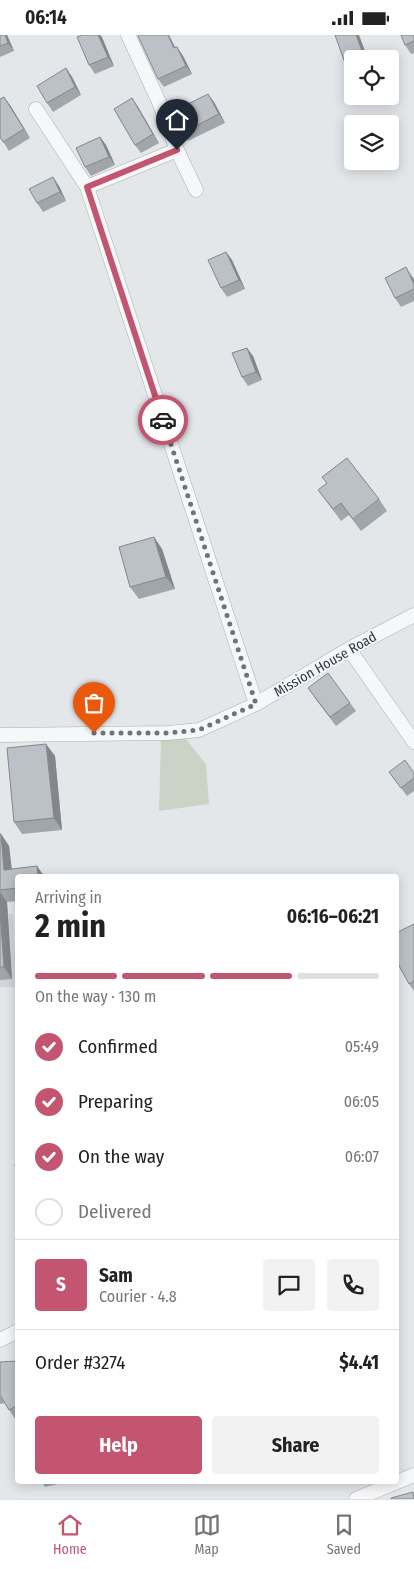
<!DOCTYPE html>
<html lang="en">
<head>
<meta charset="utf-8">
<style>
	body { margin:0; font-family:"Fira Sans Condensed",sans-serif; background:#f2f2f2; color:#222; height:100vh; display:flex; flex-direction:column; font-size:19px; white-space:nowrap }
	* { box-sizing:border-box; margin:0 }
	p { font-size:16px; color:#767676 }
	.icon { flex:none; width:28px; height:28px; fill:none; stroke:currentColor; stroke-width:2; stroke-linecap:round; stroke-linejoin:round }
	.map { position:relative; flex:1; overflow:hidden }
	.panel { position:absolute; left:15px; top:839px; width:384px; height:610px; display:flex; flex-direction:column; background:#fff; border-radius:5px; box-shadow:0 2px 12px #0003 }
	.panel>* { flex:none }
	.fabs { position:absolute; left:344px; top:15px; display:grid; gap:10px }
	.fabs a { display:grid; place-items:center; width:55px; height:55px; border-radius:5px; background:#fff; box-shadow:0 2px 12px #0003; font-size:25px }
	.pin { position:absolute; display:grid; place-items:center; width:42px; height:42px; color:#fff; margin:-51px -21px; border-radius:50% 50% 50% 0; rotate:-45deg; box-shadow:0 0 5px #0007 }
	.pin .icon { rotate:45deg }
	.courier { position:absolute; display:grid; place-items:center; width:50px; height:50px; margin:-25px; border:4px solid #c35570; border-radius:50%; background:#fff; color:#222; box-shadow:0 1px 6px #0007 }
	.headline em { font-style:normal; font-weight:700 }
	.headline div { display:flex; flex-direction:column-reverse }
	.headline { display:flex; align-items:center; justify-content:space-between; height:85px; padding:0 20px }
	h1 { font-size:32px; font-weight:700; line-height:38px }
	.bar { display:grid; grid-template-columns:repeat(4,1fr); gap:8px 5px; align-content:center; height:60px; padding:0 20px }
	.bar i { height:6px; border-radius:4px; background:#e0e0e0 }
	.bar .current { background:#c35570 }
	.bar p { grid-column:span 4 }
	.line { display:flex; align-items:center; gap:12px; padding:0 20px; border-top:1px solid #e0e0e0 }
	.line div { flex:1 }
	.round { display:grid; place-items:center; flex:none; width:52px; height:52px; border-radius:5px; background:#f2f2f2 }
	ol { padding:0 20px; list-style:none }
	li { display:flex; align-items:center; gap:15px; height:55px }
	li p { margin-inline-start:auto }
	li .icon { padding:5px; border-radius:50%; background:#c35570; color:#fff; stroke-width:4 }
	li:last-child { color:#767676 }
	li i { width:28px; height:28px; border:2px solid #e0e0e0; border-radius:50% }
	.cta { display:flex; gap:10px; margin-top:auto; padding:10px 20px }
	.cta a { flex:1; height:58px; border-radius:5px; background:#c35570; color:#fff; font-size:20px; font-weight:700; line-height:58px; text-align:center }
	.cta a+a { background:#f2f2f2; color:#222 }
	.status { display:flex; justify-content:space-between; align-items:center; height:35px; padding:0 25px; background:#fff; direction:ltr }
	.status svg { height:14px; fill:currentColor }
	.tab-bar { display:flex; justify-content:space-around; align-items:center; height:70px; border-top:1px solid #e0e0e0; background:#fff; font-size:14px; color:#767676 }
	.tab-bar a { display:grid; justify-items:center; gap:2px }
	.tab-bar .current { color:#c35570 }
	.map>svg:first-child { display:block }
</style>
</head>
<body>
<div class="status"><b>06:14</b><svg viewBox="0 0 49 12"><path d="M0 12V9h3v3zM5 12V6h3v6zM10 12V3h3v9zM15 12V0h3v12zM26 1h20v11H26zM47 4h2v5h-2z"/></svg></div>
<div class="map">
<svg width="414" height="1464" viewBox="0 0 414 1464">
	<rect width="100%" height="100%" fill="#e4e7ea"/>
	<path fill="#d2d6dc" d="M 0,879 L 13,879 L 17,952 L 0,952 Z"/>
	<path fill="#cad3c5" d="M 161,702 L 184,702 L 206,729 L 209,769 L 159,776 Z"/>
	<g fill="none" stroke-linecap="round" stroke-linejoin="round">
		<defs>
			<path id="street" d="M 128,0 L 159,67 L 177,115 L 196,155
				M 36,74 L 87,152
				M 177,115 L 87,152 L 256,669
				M 349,614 L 414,707
				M 0,700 L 168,698 L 199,695 L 256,669 L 349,614 L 414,580
				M 0,1305 L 18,1296
				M 356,1464 L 414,1440"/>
		</defs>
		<use href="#street" stroke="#a9aeb4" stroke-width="15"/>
		<use href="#street" stroke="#f6f7f9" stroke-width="14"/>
	</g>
	<path fill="#a1a6ab" d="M 0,0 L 7,0 L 14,16 L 0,22 Z
		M 82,0 L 100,0 L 114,31 L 95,39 L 89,30 Z
		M 414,0 L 414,18 L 411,19 L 405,10 Z
		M 177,12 L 183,21 L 192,39 L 164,52 L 158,44 Z
		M 352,24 L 352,39 L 346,31 Z
		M 66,33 L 72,42 L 81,60 L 53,77 L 47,68 Z
		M 132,63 L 138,72 L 159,108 L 141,118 L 135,110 Z
		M 214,67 L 225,88 L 188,106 L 182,98 Z
		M 10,70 L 30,103 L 9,116 L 0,102 Z
		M 100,102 L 106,110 L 115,130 L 91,141 L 85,132 Z
		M 59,151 L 66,166 L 43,177 L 37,168 Z
		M 226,217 L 232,225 L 245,254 L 227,262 L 221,253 Z
		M 412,241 L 414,245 L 414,266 L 401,272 L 395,263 Z
		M 253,321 L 262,345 L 248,351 L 242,342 Z
		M 318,455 L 379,464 L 387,476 L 361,496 L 349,480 L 341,486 Z
		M 154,502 L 162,514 L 175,554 L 139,564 L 130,552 Z
		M 314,662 L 350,668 L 356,676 L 336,691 Z
		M 46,709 L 55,721 L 62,795 L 22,799 L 14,787 Z
		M 389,737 L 414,738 L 414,756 L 407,761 Z
		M 0,799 L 1,799 L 9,811 L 12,834 L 37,831 L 44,841 L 18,841 L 18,866 L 7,867 L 12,944 L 0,945 Z
		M 414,889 L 414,956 L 409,949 Z
		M 18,1326 L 18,1382 L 15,1384 L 5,1368 L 0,1369 L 0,1327 Z
		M 41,1446 L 62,1446 L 62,1448 L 45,1452 Z"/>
	<path fill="#83878b" d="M 5,0 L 7,0 L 14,16 L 8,8 Z
		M 98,0 L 100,0 L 102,2 L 114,31 L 108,22 Z
		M 168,0 L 169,0 L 180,22 L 174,13 Z
		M 356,0 L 359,0 L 368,24 L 365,24 Z
		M 177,12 L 183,21 L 192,39 L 186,31 Z
		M 66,33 L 72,42 L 81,60 L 75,52 Z
		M 208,59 L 214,67 L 225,88 L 219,79 Z
		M 4,62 L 10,70 L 30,103 L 24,94 Z
		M 132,63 L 138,72 L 159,108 L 153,99 Z
		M 100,102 L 106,110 L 115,130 L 109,122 Z
		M 53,142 L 59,151 L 66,166 L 60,157 Z
		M 226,217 L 232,225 L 245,254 L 239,245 Z
		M 406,232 L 414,245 L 414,249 Z
		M 247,313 L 253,321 L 262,345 L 256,337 Z
		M 154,502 L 162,514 L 175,554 L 166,542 Z
		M 46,709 L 55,721 L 62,795 L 54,783 Z
		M 1,799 L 9,811 L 13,847 L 4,835 Z
		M 37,831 L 44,841 L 38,841 Z
		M 0,857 L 7,867 L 12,944 L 4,932 L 0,876 Z"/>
	<path fill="#bbc1c7" stroke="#83878b" d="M 0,0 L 5,0 L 8,8 L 0,11 Z
		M 82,0 L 98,0 L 108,22 L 89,30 L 77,2 Z
		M 140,0 L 168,0 L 174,13 L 177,12 L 186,31 L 158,44 L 138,1 Z
		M 335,0 L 356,0 L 365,24 L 352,24 L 352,28 L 346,31 Z
		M 401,0 L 414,0 L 414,6 L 405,10 Z
		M 66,33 L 75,52 L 47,68 L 37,51 Z
		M 208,59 L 219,79 L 182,98 L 172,77 Z
		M 4,62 L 24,94 L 3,107 L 0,102 L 0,64 Z
		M 132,63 L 153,99 L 135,110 L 114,74 Z
		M 100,102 L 109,122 L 85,132 L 76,113 Z
		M 53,142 L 60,157 L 37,168 L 29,154 Z
		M 226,217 L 239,245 L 221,253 L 208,225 Z
		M 406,232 L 414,249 L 414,254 L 395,263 L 385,243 Z
		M 247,313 L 256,337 L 242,342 L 232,318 Z
		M 347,423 L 379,464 L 353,484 L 341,468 L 333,474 L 318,455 L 327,448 L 322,442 Z
		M 154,502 L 166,542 L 130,552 L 119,512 Z
		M 328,638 L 350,668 L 330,682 L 308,653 Z
		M 46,709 L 54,783 L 14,787 L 7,713 Z
		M 405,725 L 414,738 L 414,743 L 401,753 L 389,737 Z
		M 0,799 L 1,799 L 4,835 L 37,831 L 38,841 L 18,841 L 18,853 L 0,855 Z
		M 0,876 L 4,932 L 0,932 Z
		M 414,889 L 414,946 L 409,949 L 396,925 L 396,898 Z
		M 18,1128 L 18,1136 L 16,1136 L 15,1129 Z
		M 18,1326 L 18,1370 L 9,1375 L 0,1360 L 0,1327 Z
		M 413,1457 L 414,1464 L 391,1464 L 391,1463 Z"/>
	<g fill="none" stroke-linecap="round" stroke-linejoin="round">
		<path stroke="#6d747c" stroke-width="5" stroke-dasharray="0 9" d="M 94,698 L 168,698 L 199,695 L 256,669 L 163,385"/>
		<path stroke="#c35570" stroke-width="6" d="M 163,385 L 87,152 L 177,115"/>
	</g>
	<g text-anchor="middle" stroke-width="4" stroke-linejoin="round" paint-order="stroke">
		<g font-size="14" fill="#2d3641" stroke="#f3f6f8">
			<text transform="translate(325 629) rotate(-30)" y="5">Mission House Road</text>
		</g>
	</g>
</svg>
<div class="fabs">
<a><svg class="icon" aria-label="locate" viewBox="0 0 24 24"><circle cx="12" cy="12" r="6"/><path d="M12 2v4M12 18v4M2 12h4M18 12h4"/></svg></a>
<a><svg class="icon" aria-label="layers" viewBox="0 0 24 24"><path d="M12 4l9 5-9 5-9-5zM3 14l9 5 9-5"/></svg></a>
</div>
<div class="pin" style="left:94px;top:698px;background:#ea580c"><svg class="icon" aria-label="bag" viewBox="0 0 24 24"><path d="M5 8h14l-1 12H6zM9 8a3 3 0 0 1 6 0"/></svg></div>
<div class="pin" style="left:177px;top:115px;background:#1f2937"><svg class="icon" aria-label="home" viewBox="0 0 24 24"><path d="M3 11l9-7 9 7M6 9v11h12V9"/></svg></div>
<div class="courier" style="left:163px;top:385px"><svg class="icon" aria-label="car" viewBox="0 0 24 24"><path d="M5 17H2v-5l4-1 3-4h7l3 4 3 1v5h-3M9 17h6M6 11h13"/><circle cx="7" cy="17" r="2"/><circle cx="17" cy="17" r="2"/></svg></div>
<section class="panel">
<div class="headline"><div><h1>2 min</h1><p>Arriving in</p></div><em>06:16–06:21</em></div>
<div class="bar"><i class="current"></i><i class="current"></i><i class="current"></i><i></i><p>On the way · 130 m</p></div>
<ol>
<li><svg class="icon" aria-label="check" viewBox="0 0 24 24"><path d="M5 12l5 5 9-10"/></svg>Confirmed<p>05:49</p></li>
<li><svg class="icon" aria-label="check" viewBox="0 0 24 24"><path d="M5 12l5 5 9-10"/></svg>Preparing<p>06:05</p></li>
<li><svg class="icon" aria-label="check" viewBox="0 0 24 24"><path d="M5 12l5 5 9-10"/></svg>On the way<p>06:07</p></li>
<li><i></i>Delivered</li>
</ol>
<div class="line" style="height:90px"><b class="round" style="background:#c35570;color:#fff">S</b><div><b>Sam</b><p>Courier · 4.8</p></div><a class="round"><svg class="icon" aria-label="chat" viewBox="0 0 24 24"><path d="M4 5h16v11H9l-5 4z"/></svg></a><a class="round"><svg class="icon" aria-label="phone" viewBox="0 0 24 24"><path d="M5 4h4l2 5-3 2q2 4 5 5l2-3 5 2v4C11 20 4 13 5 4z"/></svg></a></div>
<div class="line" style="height:65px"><div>Order #3274</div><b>$4.41</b></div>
<div class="cta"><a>Help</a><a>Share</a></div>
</section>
</div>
<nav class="tab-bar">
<a class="current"><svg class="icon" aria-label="home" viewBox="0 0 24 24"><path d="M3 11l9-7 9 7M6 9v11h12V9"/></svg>Home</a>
<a><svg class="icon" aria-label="map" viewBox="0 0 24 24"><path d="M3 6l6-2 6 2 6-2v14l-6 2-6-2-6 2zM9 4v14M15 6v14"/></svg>Map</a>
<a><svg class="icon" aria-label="saved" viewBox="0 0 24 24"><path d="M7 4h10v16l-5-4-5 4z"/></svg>Saved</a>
</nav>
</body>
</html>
